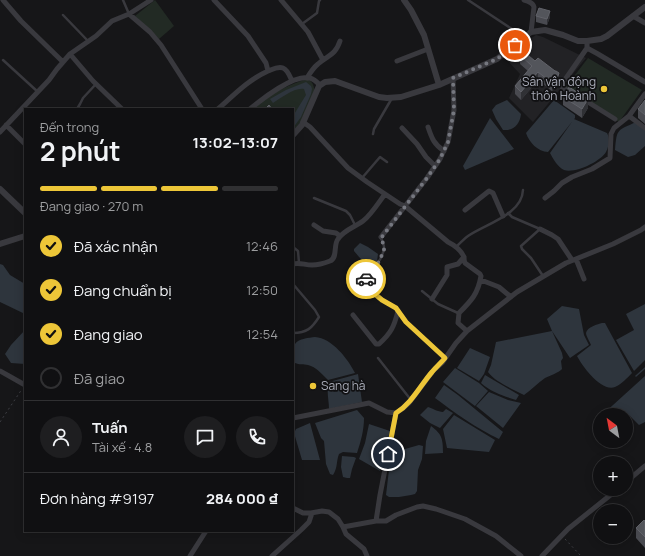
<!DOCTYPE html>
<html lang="vi">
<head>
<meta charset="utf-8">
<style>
	body { margin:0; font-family:Manrope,sans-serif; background:#1e1e20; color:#f1f3f6; height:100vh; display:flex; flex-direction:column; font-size:15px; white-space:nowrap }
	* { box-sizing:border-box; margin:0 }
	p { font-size:13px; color:#9c9d9f }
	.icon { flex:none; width:22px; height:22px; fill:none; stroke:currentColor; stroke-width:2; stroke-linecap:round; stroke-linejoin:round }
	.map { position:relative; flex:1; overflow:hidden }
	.details { position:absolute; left:24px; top:108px; width:270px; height:424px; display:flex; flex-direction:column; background:#101012; border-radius:0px; box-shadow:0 2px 10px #0003,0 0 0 1px #303032 }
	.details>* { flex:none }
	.needle { width:26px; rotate:328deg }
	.controls { position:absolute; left:593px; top:408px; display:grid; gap:8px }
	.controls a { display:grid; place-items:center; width:40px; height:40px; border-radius:50%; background:#101012; box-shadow:0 2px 10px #0003,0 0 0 1px #303032; font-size:20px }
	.pin { position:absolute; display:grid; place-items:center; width:34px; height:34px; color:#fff; margin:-17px; border:2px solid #fff; border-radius:50%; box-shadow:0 1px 4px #0007 }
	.courier { position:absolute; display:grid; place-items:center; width:40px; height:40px; margin:-20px; border:3px solid #edc638; border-radius:50%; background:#fff; color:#222; box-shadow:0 1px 5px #0007 }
	.head em { font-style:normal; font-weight:700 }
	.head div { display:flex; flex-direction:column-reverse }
	.head { display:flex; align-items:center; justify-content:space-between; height:68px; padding:0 16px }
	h1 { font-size:26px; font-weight:700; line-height:30px }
	.bar { display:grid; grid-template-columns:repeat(4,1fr); gap:6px 4px; align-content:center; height:48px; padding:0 16px }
	.bar i { height:5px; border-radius:3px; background:#303032 }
	.bar .selected { background:#edc638 }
	.bar p { grid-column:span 4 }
	.line { display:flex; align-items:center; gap:10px; padding:0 16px; border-top:1px solid #303032 }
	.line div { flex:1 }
	.round { display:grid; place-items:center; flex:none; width:42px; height:42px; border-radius:21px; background:#1e1e20 }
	ol { padding:0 16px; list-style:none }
	li { display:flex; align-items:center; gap:12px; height:44px }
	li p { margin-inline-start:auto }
	li .icon { padding:4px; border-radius:50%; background:#edc638; color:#111; stroke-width:4 }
	li:last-child { color:#9c9d9f }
	li i { width:22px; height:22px; border:2px solid #303032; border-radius:50% }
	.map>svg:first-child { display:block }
</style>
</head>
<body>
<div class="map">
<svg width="645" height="556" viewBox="0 0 645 556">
	<rect width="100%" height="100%" fill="#161618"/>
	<path fill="#222225" d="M 536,35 L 543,37 L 586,58 L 533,122 L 509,98 L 520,74 L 506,59 L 523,44 Z"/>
	<path fill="#222a24" d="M 155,0 L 174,26 L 159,39 L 135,16 Z
		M 588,58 L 642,90 L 619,122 L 565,88 Z
		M 308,79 C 313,82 315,87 314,93 L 300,123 L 293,131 L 293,109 L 252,109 C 268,96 288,84 308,79 Z"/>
	<path fill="#2e353d" d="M 306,82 L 311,86 L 312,89 L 311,94 L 301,117 L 293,128 L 293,116 L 306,95 L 304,89 C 295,87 281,98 273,103 L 270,99 L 286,90 Z
		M 507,100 L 521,114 C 520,124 514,131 503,130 L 496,119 L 492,110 L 496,105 Z
		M 554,100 L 575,115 L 575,118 L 548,152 C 538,152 529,142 526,133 Z
		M 490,118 L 514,149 L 465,170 L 463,166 Z
		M 574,119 L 607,133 C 610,138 609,147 606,152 C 601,161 575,174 564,170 C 558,167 553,159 550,153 Z
		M 636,122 L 645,129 L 645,146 L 635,155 L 628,157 L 615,150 C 617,128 617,131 636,122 Z
		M 360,243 L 368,247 L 378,254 L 377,261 L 374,265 C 365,265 360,258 354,251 L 354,249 Z
		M 0,264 L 3,265 L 10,275 L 25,284 L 25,314 L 0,302 Z
		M 645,304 L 645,360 L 634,371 L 616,340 L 634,330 L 626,314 Z
		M 562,306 L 579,309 L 584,335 L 589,345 L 570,358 L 552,331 L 562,353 L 563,358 L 561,361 L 562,369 C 558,373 551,375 545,378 C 538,383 531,390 524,395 C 513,389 495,382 488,372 L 491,365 L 496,342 L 552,331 L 547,319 Z
		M 602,323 L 605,323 L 632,373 C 627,378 622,384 615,387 C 601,392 583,367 577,356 L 591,345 C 590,342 586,336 586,333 C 587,327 598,324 602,323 Z
		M 25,330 L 25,364 L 11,363 L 5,354 L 11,345 Z
		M 315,337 C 332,338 348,359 355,373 L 328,380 C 322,374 316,367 308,365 C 304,364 299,365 295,363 L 295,344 C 299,338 309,338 315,337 Z
		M 470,348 L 490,357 L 484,374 L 479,381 L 457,368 Z
		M 455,368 L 479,383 L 488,391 L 475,406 L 443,382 Z
		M 358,374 L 362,402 L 329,409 C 329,400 326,391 329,382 Z
		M 485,375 L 519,395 L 516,400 C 503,396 491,392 481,383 Z
		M 645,376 L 645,422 L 639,425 L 629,415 L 626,417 L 626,415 L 602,415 Z
		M 444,385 L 458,395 L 503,432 L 499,439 C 476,428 455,413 435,398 Z
		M 489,392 L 508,400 L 521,403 L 503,428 L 476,406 Z
		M 428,407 C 432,408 438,412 443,412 L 446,409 L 453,413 L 440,428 L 430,423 L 420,415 Z
		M 357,410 L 364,418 C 364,430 361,441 357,453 L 343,452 L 339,454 C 336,462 338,467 333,475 L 330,474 L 326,464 L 324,441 L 321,438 L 315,423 Z
		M 454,415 L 495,440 L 489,452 L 447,448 L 443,429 Z
		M 310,423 L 320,460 L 302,460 L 294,433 L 296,429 Z
		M 369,424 L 390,431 L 380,471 L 359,459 L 365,443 Z
		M 431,426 C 442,434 443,439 443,453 L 425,454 L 426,441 Z
		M 419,445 L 423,446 L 422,459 L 418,470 L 417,491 L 415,494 L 411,495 L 399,497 L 389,497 L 386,495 L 391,453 Z
		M 342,456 L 354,457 L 356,458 L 352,469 L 350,478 L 347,478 L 343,477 L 341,467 Z"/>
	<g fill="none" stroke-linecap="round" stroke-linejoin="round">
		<path stroke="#2e353d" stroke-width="1.5" d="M 636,376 L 645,368"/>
		<path stroke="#3d3e43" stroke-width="1" stroke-dasharray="2 3" stroke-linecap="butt" d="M 0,422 L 22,389
			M 565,539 L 581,556"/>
		<path stroke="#39393e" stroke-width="2.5" d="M 123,0 L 129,14
			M 468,0 L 524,37
			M 63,15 L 88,41
			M 302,24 L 317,13 L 319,1 L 320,0
			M 3,60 L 38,92
			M 77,109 L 80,104 L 83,98 L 96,84
			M 373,134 L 374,129 L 392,98
			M 362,178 L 380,157 L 387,162
			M 314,198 L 346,211 L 350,215 L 355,225
			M 508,213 L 512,217 L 540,229 L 521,246 L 522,249 L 531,258 L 543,276
			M 381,238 C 382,241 384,244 384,247 C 384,258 373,269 366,275 L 366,281 L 375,295 L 382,300 L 396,308 L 406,322 L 445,358
			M 293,247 L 298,251 L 299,263
			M 456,247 C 460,243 464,239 468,236 C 485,224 522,215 523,190
			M 293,284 L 315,310 L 319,317 C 312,328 307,333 293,333
			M 422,291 L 438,304 L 458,313
			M 378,358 L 411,400"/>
		<path stroke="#39393e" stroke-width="5" d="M 3,0 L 21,21 L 62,61
			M 214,0 L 248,36 L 266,63 L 268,71
			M 281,0 L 308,32 L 323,60
			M 524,0 C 528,1 533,3 534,7 L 531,32
			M 129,14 L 150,32 L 161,45 L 202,109
			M 633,16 L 645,23
			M 587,48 L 598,54 L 645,82
			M 70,54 L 93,81 L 122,109
			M 397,61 L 428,49
			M 307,78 C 310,73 313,68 318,64 C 328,55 335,56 340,41
			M 572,93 L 562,87 L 562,84 L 587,48 L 587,41
			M 583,99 L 615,119
			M 218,109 C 234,95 248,80 268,71 C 273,69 278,66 283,68 C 288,70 290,77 292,81
			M 250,109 C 262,99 294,74 310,78 C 314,79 317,82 320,85
			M 629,116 L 645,128
			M 303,122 L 310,127 L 348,168 L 367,182 L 400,204 L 405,206 L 448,242 C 454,245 461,250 464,257 C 464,259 464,261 465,263 L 480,274 L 481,276 C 478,294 471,301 459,313 L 458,323 L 467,331
			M 6,125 L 25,144
			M 428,127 C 432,139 434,144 444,151
			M 402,128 L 417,144 L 426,157 L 435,166
			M 0,132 L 49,80 L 57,69 L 70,54 L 96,36 L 112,21 L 129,14 L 151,0
			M 545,198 L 554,191 L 562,183 L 572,177 L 592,169 L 610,158 L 611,134 L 614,128 L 629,116 L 634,109 L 645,94
			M 465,210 L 489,191 L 493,193 L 503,216
			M 314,225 L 323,231 L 336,233 L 340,236
			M 540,229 L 552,235 L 558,239 L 572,260
			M 381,237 L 427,178 L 440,159 L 448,142 L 454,110 L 453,78
			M 576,259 L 584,279
			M 293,264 C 299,262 305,265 312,265 C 317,265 325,263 330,261 C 338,258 333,245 338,239 C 344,230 355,227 363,221 C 371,215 379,202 385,194
			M 481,280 L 499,287 L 511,297
			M 432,299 L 447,275 L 447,267 L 458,264 L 464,257
			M 353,315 L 376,344 L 379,344 C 391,333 394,327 398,311
			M 0,371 L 25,385
			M 293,418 L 369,403 L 387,412 L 396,413 L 402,409 L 409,403 L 433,371 L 442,363 L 456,343 L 467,331 L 517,292 L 566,263 L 613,244 L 641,230 L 645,227
			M 626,482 L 645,466
			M 293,508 L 303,513 L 311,513 L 322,511 L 329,512 L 338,519 L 343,527 L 346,534 L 364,549 L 367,556
			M 376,521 L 380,495 L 396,413
			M 343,527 L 376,521 L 386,521 L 396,515 L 417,507 L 423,506 L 436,509 L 465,519 L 496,536 L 521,556
			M 190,556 L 206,531
			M 272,556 L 301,530 L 309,522 L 312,513
			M 542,556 L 568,529 L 618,489"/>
		<path stroke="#39393e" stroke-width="6" d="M 404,0 L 411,10 L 424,35 L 439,85
			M 293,135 L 302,125 L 319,86 L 325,82 L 335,81 L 379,97 L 387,98 L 401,97 L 439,85 L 497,59 L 531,32 L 545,30 L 563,35 L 578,41 L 587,41 L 601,39 L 607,36 L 645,7
			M 0,189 L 25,213
			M 0,244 L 25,236"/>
	</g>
	<path fill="#494a50" d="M 536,16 L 550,17 L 547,25 L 536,22 Z
		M 520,55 L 559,81 L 558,84 L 552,91 L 538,80 L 521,100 L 515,94 L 515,86 L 528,71 L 520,64 Z
		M 563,97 L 588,108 L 582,118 L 563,105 Z
		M 645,100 L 645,124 L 638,118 L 638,109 Z
		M 645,521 L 645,548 L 636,538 L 636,528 Z"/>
	<path fill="#303135" d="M 550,11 L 550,17 L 547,25 L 547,19 Z
		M 538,72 L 538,80 L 521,100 L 521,92 Z
		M 559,73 L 559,81 L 558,84 L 552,91 L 552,83 Z
		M 588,99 L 588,108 L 582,118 L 582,109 Z"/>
	<path fill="#53555b" stroke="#616269" d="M 539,8 L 550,11 L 547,19 L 536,16 Z
		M 523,51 L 535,61 L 538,58 L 555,71 L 556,71 L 559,73 L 558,76 L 552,83 L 538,72 L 521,92 L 515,86 L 531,67 L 532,66 L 520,55 Z
		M 569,87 L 588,99 L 582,109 L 563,97 Z
		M 645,100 L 645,115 L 638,109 Z
		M 269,105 L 272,109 L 265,109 Z
		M 644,520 L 645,521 L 645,537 L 636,528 Z"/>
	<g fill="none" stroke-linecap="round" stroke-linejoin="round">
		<path stroke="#75777f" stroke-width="4" stroke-dasharray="0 7.2" d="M 366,279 L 366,275 L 377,265 L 384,251 L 384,246 L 381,238 L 427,178 L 440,159 L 448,142 L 454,110 L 453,78 L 497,59 L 515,45"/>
		<path stroke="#edc638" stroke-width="5" d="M 366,279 L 366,281 L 376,295 L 382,300 L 396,308 L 406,322 L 445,358 C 441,363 436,367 432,372 C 420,386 412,403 396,413 L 388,454"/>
	</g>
	<g fill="#edc638" stroke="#111113" stroke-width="1.5">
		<circle cx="604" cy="89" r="4"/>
		<circle cx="313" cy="386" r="4"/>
	</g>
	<g text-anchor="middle" stroke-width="3.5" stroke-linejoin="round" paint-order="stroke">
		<g font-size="12" fill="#a8abb7" stroke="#111113" text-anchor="end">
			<text x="596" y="86">Sân vận động<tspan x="596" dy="14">thôn Hoành</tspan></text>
			<text x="321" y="390" text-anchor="start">Sang hà</text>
		</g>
	</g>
</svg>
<div class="controls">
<a><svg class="needle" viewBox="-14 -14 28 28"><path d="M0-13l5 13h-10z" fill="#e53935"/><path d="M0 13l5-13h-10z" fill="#9c9d9f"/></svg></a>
<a>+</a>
<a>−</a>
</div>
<div class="pin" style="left:515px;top:45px;background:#ea580c"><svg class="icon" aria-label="bag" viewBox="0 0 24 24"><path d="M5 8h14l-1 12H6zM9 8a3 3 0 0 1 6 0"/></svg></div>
<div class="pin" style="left:388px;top:454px;background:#1f2937"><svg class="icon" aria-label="home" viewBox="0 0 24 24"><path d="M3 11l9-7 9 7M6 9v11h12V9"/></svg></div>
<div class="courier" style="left:366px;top:279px"><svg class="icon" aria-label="car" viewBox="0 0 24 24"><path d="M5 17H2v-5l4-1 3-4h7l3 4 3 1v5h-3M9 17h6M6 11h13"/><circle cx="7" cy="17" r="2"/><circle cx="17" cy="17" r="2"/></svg></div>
<section class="details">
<div class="head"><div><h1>2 phút</h1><p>Đến trong</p></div><em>13:02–13:07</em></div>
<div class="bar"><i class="selected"></i><i class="selected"></i><i class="selected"></i><i></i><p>Đang giao · 270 m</p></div>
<ol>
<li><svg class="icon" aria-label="check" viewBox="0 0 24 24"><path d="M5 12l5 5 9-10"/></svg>Đã xác nhận<p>12:46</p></li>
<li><svg class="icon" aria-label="check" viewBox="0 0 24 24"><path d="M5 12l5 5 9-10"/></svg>Đang chuẩn bị<p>12:50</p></li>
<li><svg class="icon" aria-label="check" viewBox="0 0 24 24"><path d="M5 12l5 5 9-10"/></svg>Đang giao<p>12:54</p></li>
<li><i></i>Đã giao</li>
</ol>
<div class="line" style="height:72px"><a class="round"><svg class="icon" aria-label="person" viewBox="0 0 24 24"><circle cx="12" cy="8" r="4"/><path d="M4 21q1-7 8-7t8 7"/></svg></a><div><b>Tuấn</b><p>Tài xế · 4.8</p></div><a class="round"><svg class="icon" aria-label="chat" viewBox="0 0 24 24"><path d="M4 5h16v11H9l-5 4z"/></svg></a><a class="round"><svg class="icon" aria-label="phone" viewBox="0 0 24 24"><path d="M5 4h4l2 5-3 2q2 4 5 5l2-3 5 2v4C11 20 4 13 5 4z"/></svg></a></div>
<div class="line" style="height:52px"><div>Đơn hàng #9197</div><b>284 000 ₫</b></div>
</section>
</div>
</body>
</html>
